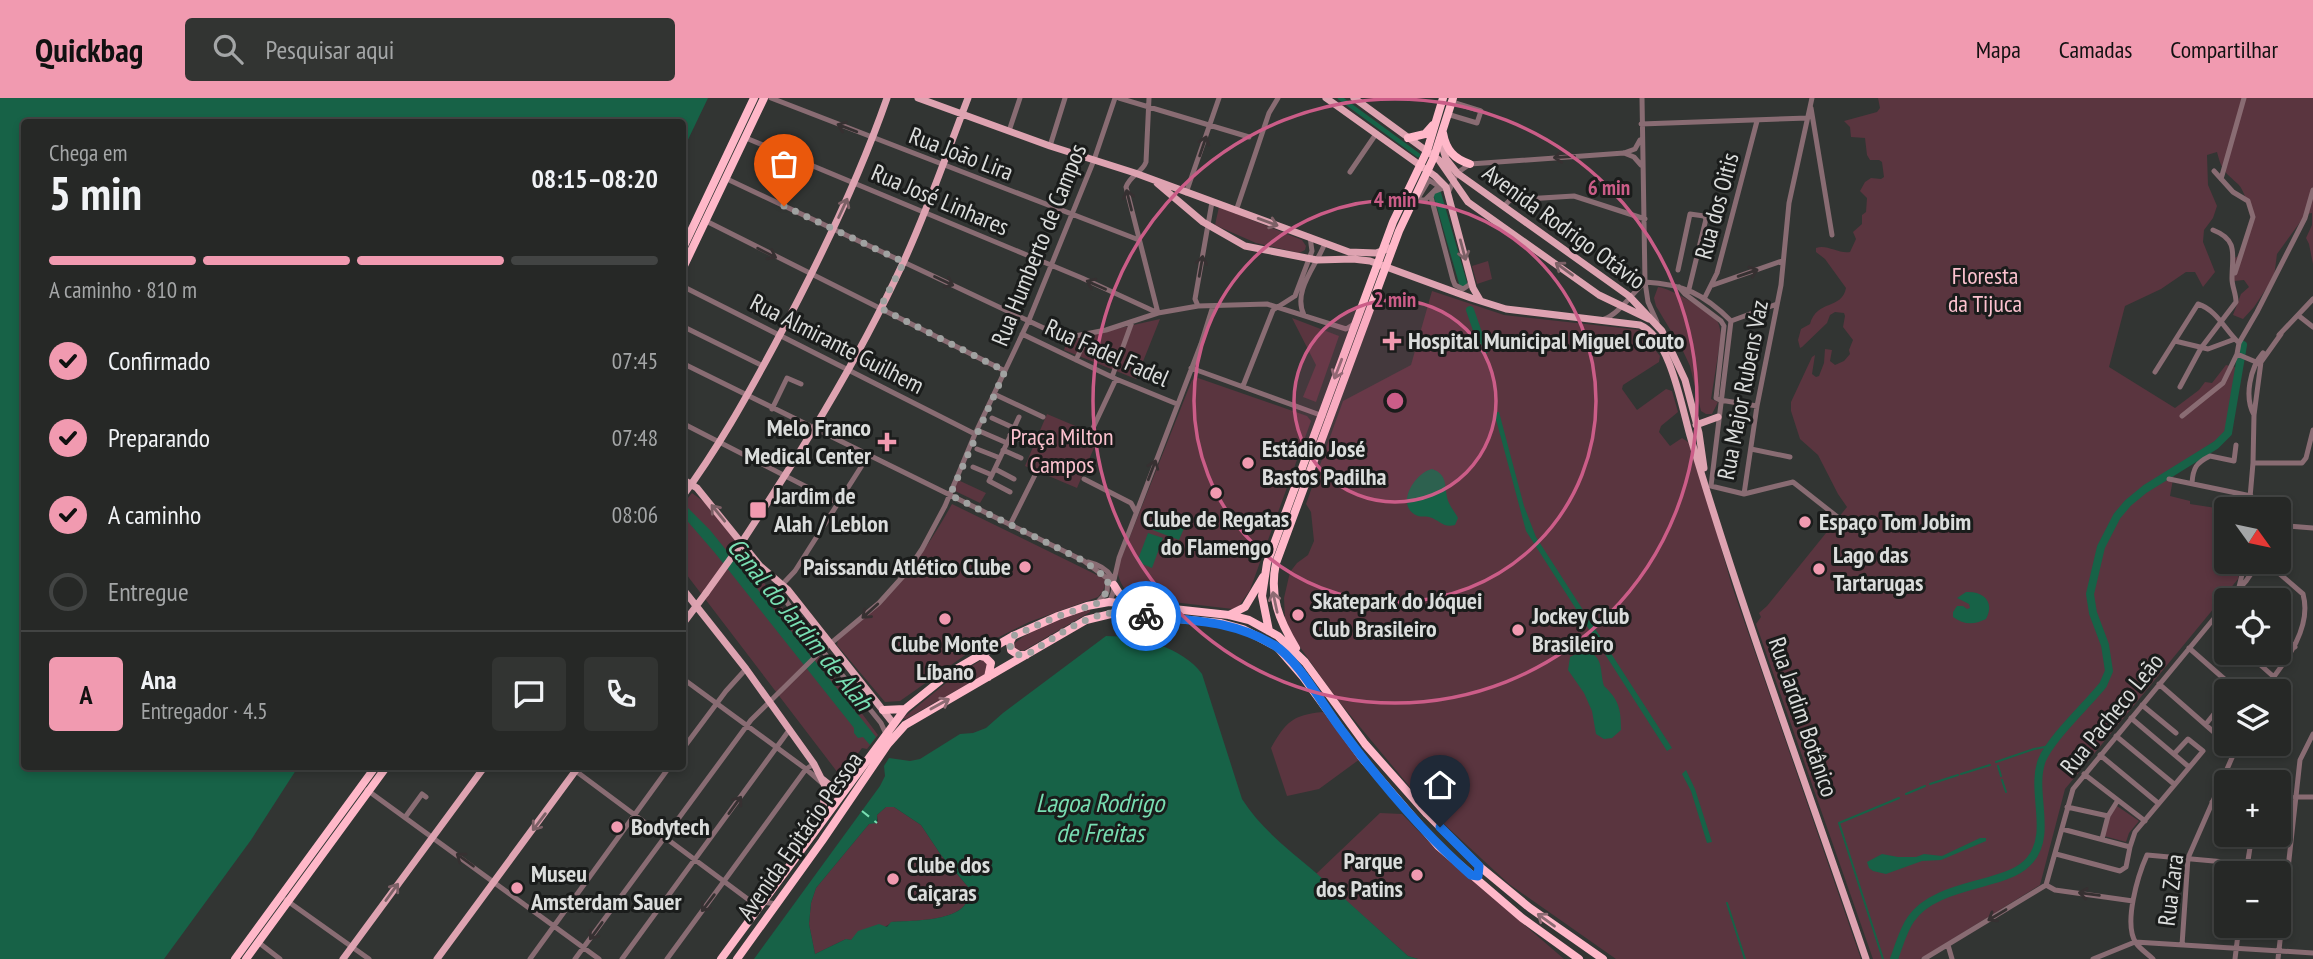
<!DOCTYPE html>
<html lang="pt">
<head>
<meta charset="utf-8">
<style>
	body { margin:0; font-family:"PT Sans Narrow",sans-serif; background:#323432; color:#f1f3f6; height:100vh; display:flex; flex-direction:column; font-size:26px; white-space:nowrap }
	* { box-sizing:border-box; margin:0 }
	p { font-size:23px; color:#a4a6a7 }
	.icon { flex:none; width:38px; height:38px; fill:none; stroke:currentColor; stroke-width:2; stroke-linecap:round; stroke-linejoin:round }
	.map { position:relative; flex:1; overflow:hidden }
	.drawer { position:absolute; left:21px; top:21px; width:665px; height:651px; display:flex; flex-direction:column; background:#262826; border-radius:7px; box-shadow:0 4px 10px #0003,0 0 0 2px #424443 }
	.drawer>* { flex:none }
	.needle { width:46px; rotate:123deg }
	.tools { position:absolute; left:2214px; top:399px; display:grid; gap:14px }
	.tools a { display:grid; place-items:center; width:77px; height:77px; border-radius:7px; background:#262826; box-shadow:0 4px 10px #0003,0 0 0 2px #424443; font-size:35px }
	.pin { position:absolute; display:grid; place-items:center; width:60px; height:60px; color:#fff; margin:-72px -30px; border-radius:50% 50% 50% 0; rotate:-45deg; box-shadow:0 0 7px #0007 }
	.pin .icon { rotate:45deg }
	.courier { position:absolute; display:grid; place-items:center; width:70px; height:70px; margin:-35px; border:5px solid #1a73e8; border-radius:50%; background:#fff; color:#222; box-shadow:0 2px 9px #0007 }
	.headline em { font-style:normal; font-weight:700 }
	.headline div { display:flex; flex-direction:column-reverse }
	.headline { display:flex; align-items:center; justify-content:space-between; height:119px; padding:0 28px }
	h1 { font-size:46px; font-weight:700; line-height:52px }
	.bar { display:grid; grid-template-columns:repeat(4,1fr); gap:10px 7px; align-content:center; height:84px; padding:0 28px }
	.bar i { height:9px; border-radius:5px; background:#424443 }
	.bar .active { background:#f19ab0 }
	.bar p { grid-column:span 4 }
	.line { display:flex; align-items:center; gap:18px; padding:0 28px; border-top:2px solid #424443 }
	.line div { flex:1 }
	.round { display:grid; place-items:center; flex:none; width:74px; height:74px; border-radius:7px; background:#323432 }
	ol { padding:0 28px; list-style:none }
	li { display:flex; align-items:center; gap:21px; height:77px }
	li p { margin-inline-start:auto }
	li .icon { padding:7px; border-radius:50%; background:#f19ab0; color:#111; stroke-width:4 }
	li:last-child { color:#a4a6a7 }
	li i { width:38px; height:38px; border:4px solid #424443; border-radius:50% }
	header { display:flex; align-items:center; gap:42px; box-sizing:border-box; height:98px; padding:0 35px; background:#f19ab0; color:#111 }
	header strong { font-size:33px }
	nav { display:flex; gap:38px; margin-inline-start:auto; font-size:24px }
	.search { width:490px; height:63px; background:#323432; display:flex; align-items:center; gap:18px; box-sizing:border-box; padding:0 24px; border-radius:7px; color:#a4a6a7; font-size:26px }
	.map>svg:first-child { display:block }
</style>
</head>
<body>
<header>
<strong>Quickbag</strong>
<div class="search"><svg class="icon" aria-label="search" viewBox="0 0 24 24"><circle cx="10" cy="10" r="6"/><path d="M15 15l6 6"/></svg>Pesquisar aqui</div>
<nav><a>Mapa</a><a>Camadas</a><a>Compartilhar</a></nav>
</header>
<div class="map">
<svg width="2313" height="861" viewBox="0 0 2313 861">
	<rect width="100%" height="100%" fill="#323533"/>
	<path fill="#5a353f" d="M 1878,0 L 2313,0 L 2313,166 L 2309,146 L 2306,140 L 2312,127 L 2312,115 L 2306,116 L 2277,156 L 2274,179 L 2254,209 L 2243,221 L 2233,217 L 2241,196 L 2249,189 L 2244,182 L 2234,183 L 2231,161 L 2237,159 C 2247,138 2257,123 2246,101 C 2244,96 2242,90 2238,86 C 2224,73 2222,73 2217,54 L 2207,57 L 2208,87 L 2217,108 L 2213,120 L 2204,132 L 2203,144 L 2215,174 L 2203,189 L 2195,174 L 2186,174 L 2161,191 L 2125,208 L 2109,269 L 2175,310 L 2199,292 L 2205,284 L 2212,285 L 2226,267 L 2238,270 L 2227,335 L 2175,370 L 2170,398 L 2190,403 L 2190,406 L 2216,410 L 2218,406 L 2246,410 L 2226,411 L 2226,464 L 2241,464 L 2238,481 L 2065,691 L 2040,787 L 1920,861 L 1873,861 L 1756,526 L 1761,519 L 1759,515 L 1767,508 L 1847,409 L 1838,396 L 1818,357 L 1800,341 L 1791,313 L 1791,304 L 1812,259 L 1815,257 L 1812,276 L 1816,279 L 1819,278 L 1824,265 L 1825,251 L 1832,252 L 1830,263 L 1835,267 L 1844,263 L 1850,256 L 1849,252 L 1853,242 L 1843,229 L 1845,218 L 1844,215 L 1835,214 L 1830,217 L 1827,225 L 1802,249 L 1800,250 L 1798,242 L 1801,231 L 1810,226 C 1817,201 1842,212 1846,190 L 1825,161 L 1816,154 L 1816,150 C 1827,146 1838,156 1850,154 L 1856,141 L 1853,134 L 1862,126 L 1862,117 L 1866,114 L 1867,100 L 1860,93 L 1865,84 L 1871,80 L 1881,81 L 1884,79 L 1882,64 L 1879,62 L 1870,62 L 1867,57 L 1865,40 L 1851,39 L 1850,29 L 1844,23 L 1877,14 L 1880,10 Z
		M 1219,109 L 1302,142 L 1306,148 L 1305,152 L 1299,155 L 1256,145 L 1215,127 Z
		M 1488,163 L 1492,181 L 1477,186 L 1472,168 Z
		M 1658,189 C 1672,191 1707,211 1716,222 C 1720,226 1720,232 1721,238 L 1711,301 L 1718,304 L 1712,316 L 1706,316 L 1701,313 L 1690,268 L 1683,253 L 1656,208 L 1654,200 Z
		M 1432,193 L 1504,217 L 1640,232 L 1644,237 L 1642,240 L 1643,245 L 1649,244 L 1660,258 L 1659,264 L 1623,287 L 1622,291 L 1637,312 L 1666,291 L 1672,293 L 1678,314 L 1661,328 L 1659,334 L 1670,348 L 1682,340 L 1691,346 L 1732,488 L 1861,861 L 1616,861 L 1509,786 L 1429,712 L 1336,600 L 1295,542 L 1285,521 L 1284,500 L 1290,474 L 1297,465 L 1308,457 L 1314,443 L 1311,414 L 1306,406 L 1343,303 L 1411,267 Z
		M 1292,220 L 1339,238 L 1316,304 L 1303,299 L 1316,267 Z
		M 1160,221 L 1136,281 L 1064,252 L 1067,242 Z
		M 1198,280 L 1307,318 L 1311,323 L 1250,492 L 1239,508 L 1233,511 L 1138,500 C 1125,495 1119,485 1117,471 L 1192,282 Z
		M 1047,316 L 1099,338 L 1077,390 L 1025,368 Z
		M 958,382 L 986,395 L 980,405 L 953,392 Z
		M 692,395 C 711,408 736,431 741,454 L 878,637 L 867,651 L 862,650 L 843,676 L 838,675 L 683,472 L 683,406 Z
		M 952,406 L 1103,480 L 1106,484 L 1103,493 L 1098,499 L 1029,524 L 971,553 L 900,603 L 885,604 L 837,547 L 838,542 C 891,498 918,467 952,406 Z
		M 1090,511 L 1090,514 L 1023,553 L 1015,551 L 1015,545 C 1036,527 1065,519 1090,511 Z
		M 983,561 L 987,563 L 987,575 L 906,621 L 903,620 L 951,581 Z
		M 1323,614 L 1360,661 L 1319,691 L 1287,698 L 1271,650 C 1286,624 1292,617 1323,614 Z
		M 2117,708 L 2139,723 L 2129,735 L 2126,744 L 2104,738 L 2109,719 Z
		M 886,709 L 894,709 L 921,727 L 941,757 L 969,790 C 974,825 914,822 892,824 C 881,834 863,833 851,842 L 846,841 L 815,856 L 809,826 L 811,805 L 816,790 L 869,726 L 878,723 L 877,717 Z
		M 1380,715 L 1402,716 L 1434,749 L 1564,861 L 1418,861 L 1408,858 L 1316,776 Z"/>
	<path fill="#176247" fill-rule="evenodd" d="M 0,0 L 708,0 L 683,52 L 682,24 L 24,24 L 24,668 L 298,669 L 251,742 L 164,861 L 0,861 Z
		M 1494,314 L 1499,314 L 1524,408 L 1536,439 L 1672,650 L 1667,653 L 1526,433 Z
		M 1432,371 C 1450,377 1443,391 1449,405 C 1451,410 1455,414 1458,420 L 1455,427 C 1442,430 1440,422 1429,419 C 1425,418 1421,419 1418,418 C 1394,409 1414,375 1432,371 Z
		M 682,404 L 710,432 L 876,639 L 870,647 L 863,639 L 858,640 L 854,635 L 854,630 L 715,455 L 683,418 Z
		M 1156,417 L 1185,428 L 1179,442 L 1150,431 Z
		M 1148,435 L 1163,440 L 1152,470 L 1137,464 Z
		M 1966,494 C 1984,493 1995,504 1986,521 C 1974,527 1964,527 1953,519 L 1953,514 L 1957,508 L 1963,508 L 1967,511 L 1970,510 L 1969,506 L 1957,500 Z
		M 1106,538 C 1138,538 1183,549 1202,576 L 1242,701 C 1261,731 1288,751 1315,774 C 1346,802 1377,830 1408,858 L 1418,861 L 754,861 L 880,688 L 885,678 L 884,668 L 889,660 L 910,663 L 920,661 L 960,636 L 973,635 L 986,630 L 1003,615 ZM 886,709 L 894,709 L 921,727 L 941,757 L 969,790 C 974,825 914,822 891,824 L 887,829 L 879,826 L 858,833 L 851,842 L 846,841 L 815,856 L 809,826 L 811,805 L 816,790 L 869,726 L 877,725 L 877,717 Z
		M 1582,553 C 1605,556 1599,571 1604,588 C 1619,602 1621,611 1621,632 L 1612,640 L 1604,641 L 1596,636 L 1592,613 L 1584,595 L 1568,572 L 1570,559 Z
		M 1686,672 L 1695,691 L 1712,744 L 1707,745 L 1691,693 L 1682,676 Z
		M 1980,740 L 1986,740 L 1986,743 L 1941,762 L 1922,763 L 1886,776 L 1873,773 L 1869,770 L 1867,764 L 1882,756 L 1898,759 L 1916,759 L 1924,756 L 1942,758 Z"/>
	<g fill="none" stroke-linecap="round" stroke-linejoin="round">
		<path stroke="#176247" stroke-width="2" d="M 1996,664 L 2034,651 L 2050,648
			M 1998,668 L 2001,678
			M 1961,676 L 1990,667
			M 2002,682 L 2006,694
			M 1930,686 L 1958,677
			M 1906,696 L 1925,688
			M 1727,805 L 1745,861
			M 1883,861 L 1839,725 L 1899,700"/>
		<path stroke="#176247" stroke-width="4.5" d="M 1340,0 L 1418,57"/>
		<path stroke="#176247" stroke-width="8" d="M 1437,95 L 1463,185
			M 1470,212 L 1484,252
			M 1894,861 C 1899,848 1903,832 1911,821 C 1928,796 1966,790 1992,782 C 2006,778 2021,773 2030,762 C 2053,735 2030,693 2042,662 C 2052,639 2086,608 2103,587 L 2109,573 L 2105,547 L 2093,515 L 2090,496 L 2101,449 L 2117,418 L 2128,405 L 2145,391 L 2216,347 L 2228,335 L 2243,247"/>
		<path stroke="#78deb2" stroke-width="2" stroke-dasharray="9 7" stroke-linecap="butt" d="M 862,713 L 877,725"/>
		<path stroke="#896c73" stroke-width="5" d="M 771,0 L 1139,142
			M 1119,0 L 1249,39
			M 1149,0 L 1146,64 C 1142,75 1130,77 1126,89 L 1158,215
			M 1642,0 L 1645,184 L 1648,204 L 1657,224
			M 1811,10 L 1832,137
			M 1447,16 L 1477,25 L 1481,13 L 1452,4
			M 1641,26 L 1808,20
			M 1009,33 L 1020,0
			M 746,40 L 1082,180 L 1158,215
			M 1050,48 L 1065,0
			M 1624,55 L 1634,59 L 1641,67
			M 2214,73 L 2233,94 L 2248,103 L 2253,119 L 2235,175
			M 1350,74 L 1376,36
			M 727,81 L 1065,240 L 1106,232 L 1158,215 L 1198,208 L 1267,206 L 1346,231 L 1354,226
			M 2221,81 L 2244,0
			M 1429,82 L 1438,88 L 1437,90 L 1425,102 L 1417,102 Z
			M 1446,89 L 1433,94 L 1431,99 L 1453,182 L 1455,187 L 1463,191 L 1469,187 L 1471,183
			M 1186,95 L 1219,0
			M 1448,95 L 1457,75 L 1470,66 L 1624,55 L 1635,51 L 1640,42
			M 1504,108 L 1510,102 L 1574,98 L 1645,121
			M 1236,113 L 1269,15 L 1278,0
			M 706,123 L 1005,273
			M 1678,172 L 1690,116 L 1704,118 L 1706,121 L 1689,191
			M 1713,187 L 1782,163
			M 682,188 L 975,336
			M 1679,189 L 1685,196 L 1721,223 L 1724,228 L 1716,300 L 1720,302 L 1757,308
			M 1704,201 L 1717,175 L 1757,23
			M 1198,208 L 1195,201 L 1212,104
			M 1304,217 C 1292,193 1317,167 1325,145
			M 2299,218 L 2313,229
			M 1604,221 C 1619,216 1632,195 1645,184 C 1683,186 1704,196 1731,223 L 1711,388 L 1744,396 L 1757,308 L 1781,187 L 1789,105 L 1812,0
			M 1731,223 L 1777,206
			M 682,228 L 763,268
			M 1022,236 L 1116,281 L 1177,306
			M 2279,237 L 2313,201
			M 2175,243 L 2208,251 L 2235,241
			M 2239,245 L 2257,214 L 2305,120 L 2313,92
			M 2237,256 L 2256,264
			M 1076,262 L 1088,236
			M 682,265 L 1084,463 L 1108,481 L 1107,494 L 1096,506
			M 1191,270 L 1323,318
			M 2155,274 L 2198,206 C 2217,212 2225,232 2239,245 L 2237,256 L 2223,285 L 2182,318
			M 1112,279 L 1132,224
			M 1243,288 L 1273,212 L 1295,198 L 1312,153 L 1310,139
			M 2180,289 L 2201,250 L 2236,204 C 2236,196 2232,188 2232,181 C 2232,157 2239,142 2213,132
			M 994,296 L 1043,319
			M 772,311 L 787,280 L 801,286
			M 2254,317 C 2244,299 2250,270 2263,255
			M 992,320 L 1014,330
			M 682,325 L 838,405
			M 977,332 L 1007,345 L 1019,319
			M 1092,332 L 1116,281
			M 1010,337 L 1030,346
			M 1007,345 L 989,383 L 1010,394
			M 977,351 L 1000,360
			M 1751,351 L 1790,359
			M 1003,352 L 1021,360
			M 868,358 L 795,473 L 778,491 L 805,531 L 881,625 L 886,636
			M 2253,365 L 2302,365 L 2306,360 L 2313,332
			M 973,369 L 992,377
			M 995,371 L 1014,381
			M 1084,381 L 1131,405 L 1136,414
			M 2169,381 L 2251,398
			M 2192,385 C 2193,370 2196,365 2210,358 L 2234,363 L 2236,347
			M 1744,396 L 1793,384 L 1840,421
			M 2249,411 L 2253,365 L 2254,317 L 2261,264 L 2281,236
			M 1010,427 L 1036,375
			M 2278,437 L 2288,428 L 2313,430
			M 1088,464 C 1109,469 1121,483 1109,504
			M 1114,482 L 1119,460 L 1201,246 L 1213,208
			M 2239,489 L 2245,464
			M 2229,502 L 2246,483 L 2259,464
			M 2212,523 L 2226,536
			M 2278,535 L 2295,549
			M 2189,550 L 2238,593
			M 2247,555 L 2274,579
			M 682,580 L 806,671 L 822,685
			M 2159,586 L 2224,643
			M 2263,593 C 2282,568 2313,532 2303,496 L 2266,464
			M 2142,607 L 2176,635
			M 2131,620 L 2189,669
			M 2206,626 L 2218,611
			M 2116,638 L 2174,686
			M 682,652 L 726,593 L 746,571
			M 2100,657 L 2158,705
			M 569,668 L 749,802 L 777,806
			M 2084,676 L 2145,723
			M 367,692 L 599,861
			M 2295,699 L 2313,699
			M 2212,704 L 2226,712
			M 2067,709 L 2108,718
			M 406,718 L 422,696 L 426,699
			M 2062,731 L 2130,749 L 2135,734 L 2203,653 L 2188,641 L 2174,656
			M 2102,741 L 2108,718 L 2118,702
			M 2056,756 L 2120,773 L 2126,769 L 2130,749
			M 2246,775 L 2252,737
			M 2046,787 L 2055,792 L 2133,803
			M 286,802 L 369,861
			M 258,844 L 280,861
			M 1948,847 L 1952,861
			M 2182,847 L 2188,760 L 2238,646
			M 530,861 L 670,668
			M 575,861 L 751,622 L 818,556 L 879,505 L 906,475 L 922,451 L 945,408 L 975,336 L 1029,222 L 1094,62 L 1115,0
			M 622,861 L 790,631
			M 667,861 L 806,671 L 814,666
			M 1924,861 L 2046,787 L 2073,691 L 2226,506
			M 2093,861 L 2135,844 L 2313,855
			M 2153,861 C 2148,856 2140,851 2136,845 C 2123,826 2138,777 2147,757 L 2247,766
			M 2235,861 L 2239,828
			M 2278,861 L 2300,662 L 2313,636"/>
		<path stroke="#dea3b1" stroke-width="7" d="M 918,0 L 1050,48 L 1135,75 L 1349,154 L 1376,155 L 1393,149
			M 1326,0 L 1435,78 L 1446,89 L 1473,190 L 1480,202
			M 1354,0 L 1439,62 L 1468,104 L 1599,197 L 1649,221
			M 1440,41 L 1446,61 L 1457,75 L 1629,198 L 1662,233 L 1685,282 L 1699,335 L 1704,370
			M 1157,85 L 1203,124 L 1245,148 L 1317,162 L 1353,161 L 1370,163 L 1471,200 L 1506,211 L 1640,227 C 1671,240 1682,312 1691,341 C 1743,516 1807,688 1866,861
			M 1696,327 L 1718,319
			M 682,381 L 697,390 L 760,468 L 788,492 L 893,625
			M 682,399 C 717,352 746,300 774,248 C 817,168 857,86 887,0
			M 734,456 C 796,362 856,267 903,165 C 928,111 947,55 968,0
			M 682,490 L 746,571 L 814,666 L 825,688 L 822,722
			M 682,527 L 706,495
			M 822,681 L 841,696
			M 343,861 L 485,668
			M 437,861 L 579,668"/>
		<path stroke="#ffb8c9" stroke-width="8" d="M 1443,35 C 1446,52 1454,61 1470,66
			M 1408,40 L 1425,36 L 1433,27
			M 682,152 L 754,0
			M 682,172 L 764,0
			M 1114,487 L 1119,495 L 1130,504
			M 1229,517 L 1245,509 L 1263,479
			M 1269,533 L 1262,498 L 1267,465 L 1393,124 L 1427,53 L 1443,0
			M 1013,538 L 1010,544 L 1011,552 L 1019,557 L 1026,557
			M 1296,550 C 1279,522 1269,498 1276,465 L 1399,133 L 1434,59 L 1453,0
			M 977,557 L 985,559 L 991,565 L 988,579
			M 883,612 L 905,611
			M 235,861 L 376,668
			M 246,861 L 387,668
			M 721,861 L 905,611 L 951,574 L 1013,538 L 1058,518 L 1087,508 L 1109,504 L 1229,517 L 1249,522 L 1278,538 L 1305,564 L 1365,646 L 1427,716 L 1479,768 L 1530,810 L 1603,861
			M 737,861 L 822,743 L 888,646 L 905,627 L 1086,522 L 1115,515 L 1221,525 L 1243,531 L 1277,549 L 1303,579 L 1362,660 L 1438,748 L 1522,820 L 1579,861"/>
		<path stroke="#dea3b1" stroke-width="7" d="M 706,495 L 734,456"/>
	</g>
	<defs><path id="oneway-shaft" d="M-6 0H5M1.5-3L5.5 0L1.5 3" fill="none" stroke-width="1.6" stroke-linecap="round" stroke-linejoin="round" transform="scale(1.75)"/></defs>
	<g stroke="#363031">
		<use href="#oneway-shaft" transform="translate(847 30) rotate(-159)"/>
		<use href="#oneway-shaft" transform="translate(1203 48) rotate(-71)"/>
		<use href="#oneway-shaft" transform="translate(1564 59) rotate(176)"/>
		<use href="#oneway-shaft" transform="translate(1129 102) rotate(-104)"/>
		<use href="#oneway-shaft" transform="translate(767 155) rotate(27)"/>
		<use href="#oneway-shaft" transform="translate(1201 168) rotate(-80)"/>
		<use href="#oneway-shaft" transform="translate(1748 175) rotate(-19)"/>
		<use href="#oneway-shaft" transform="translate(944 183) rotate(25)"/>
		<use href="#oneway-shaft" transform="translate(1096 187) rotate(-156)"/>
		<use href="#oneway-shaft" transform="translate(1152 372) rotate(-69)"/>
		<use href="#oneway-shaft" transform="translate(870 513) rotate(138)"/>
		<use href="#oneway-shaft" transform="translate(735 707) rotate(-54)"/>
		<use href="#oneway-shaft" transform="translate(465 762) rotate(-144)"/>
		<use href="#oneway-shaft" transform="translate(2089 796) rotate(-173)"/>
		<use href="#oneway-shaft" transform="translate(708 805) rotate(127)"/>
		<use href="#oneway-shaft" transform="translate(1997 817) rotate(149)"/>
		<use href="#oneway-shaft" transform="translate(596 833) rotate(126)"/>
	</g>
	<g stroke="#7c6066">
		<use href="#oneway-shaft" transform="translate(843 110) rotate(-65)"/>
		<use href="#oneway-shaft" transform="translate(1268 124) rotate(20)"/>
		<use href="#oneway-shaft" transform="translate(1463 152) rotate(75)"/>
		<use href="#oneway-shaft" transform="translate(1564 171) rotate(-144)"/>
		<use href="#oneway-shaft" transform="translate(718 415) rotate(-129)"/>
		<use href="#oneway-shaft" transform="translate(539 724) rotate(127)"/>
		<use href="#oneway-shaft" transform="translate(392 794) rotate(-54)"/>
	</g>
	<g stroke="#8c6a72">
		<use href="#oneway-shaft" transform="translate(1338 271) rotate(111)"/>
		<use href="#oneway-shaft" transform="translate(1275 504) rotate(-102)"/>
		<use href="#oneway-shaft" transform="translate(940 606) rotate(-29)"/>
		<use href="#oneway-shaft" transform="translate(1546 822) rotate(-144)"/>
	</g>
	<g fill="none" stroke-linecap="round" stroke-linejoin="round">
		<path stroke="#a0a2a1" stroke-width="7" stroke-dasharray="0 12.6" d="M 784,108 L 904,164 L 880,210 L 1005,273 L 950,397 L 1084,463 L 1108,481 L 1107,494 L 1096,506 L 1058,518 L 1013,538 L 1010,547 C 1012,556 1019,559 1028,556 C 1053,541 1082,518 1112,515 C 1123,514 1135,517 1146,518"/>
		<path stroke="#1a73e8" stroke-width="9" d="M 1146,518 C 1194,523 1231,522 1274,547 C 1298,561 1325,611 1343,634 C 1381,685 1423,735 1471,777 L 1478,778 L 1479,768 L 1440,729"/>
	</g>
	<circle cx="1395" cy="303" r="101" fill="#cb5d88" fill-opacity=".12"/>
	<g fill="none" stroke="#cb5d88" stroke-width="3.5">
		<circle cx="1395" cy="303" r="101"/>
		<circle cx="1395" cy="303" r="201"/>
		<circle cx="1395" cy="303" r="302"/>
	</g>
	<g fill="#f19ab0" stroke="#1a1c1b" stroke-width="2.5">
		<path d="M1388.5 232.5h7v7h7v7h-7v7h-7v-7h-7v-7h7z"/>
		<path d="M883.5 333.5h7v7h7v7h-7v7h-7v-7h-7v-7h7z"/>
		<circle cx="1248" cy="365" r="7"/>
		<circle cx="1216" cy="395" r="7"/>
		<rect x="749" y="403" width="18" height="18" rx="3.5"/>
		<circle cx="1805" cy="424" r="7"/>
		<circle cx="1025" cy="469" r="7"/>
		<circle cx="1819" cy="471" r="7"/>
		<circle cx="1298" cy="517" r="7"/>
		<circle cx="945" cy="521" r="7"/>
		<circle cx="1518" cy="532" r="7"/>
		<circle cx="617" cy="729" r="7"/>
		<circle cx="1417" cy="777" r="7"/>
		<circle cx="893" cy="781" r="7"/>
		<circle cx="517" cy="790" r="7"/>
	</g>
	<g text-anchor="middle" stroke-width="6" stroke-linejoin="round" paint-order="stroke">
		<g font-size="24" fill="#dbdddc" stroke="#1a1c1b">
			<text transform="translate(961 56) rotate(21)" y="8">Rua João Lira</text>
			<text transform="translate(940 102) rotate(23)" y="8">Rua José Linhares</text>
			<text transform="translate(1717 108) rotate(-75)" y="8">Rua dos Oitis</text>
			<text transform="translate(1564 129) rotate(36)" y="8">Avenida Rodrigo Otávio</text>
			<text transform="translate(1039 147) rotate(-68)" y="8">Rua Humberto de Campos</text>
			<text transform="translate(837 246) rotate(27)" y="8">Rua Almirante Guilhem</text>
			<text transform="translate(1107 255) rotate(24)" y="8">Rua Fadel Fadel</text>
			<text transform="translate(1743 292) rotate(-79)" y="8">Rua Major Rubens Vaz</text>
			<text transform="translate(2112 616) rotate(-51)" y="8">Rua Pacheco Leão</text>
			<text transform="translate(1803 619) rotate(71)" y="8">Rua Jardim Botânico</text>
			<text transform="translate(800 738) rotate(-55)" y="8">Avenida Epitácio Pessoa</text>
			<text transform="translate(2171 792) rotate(-83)" y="8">Rua Zara</text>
		</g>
		<g font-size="24" fill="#fcc2cf" stroke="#1a1c1b">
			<text x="1985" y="186">Floresta<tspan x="1985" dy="28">da Tijuca</tspan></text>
			<text x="1062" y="347">Praça Milton<tspan x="1062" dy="28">Campos</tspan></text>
		</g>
		<g font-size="24" font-weight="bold" fill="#dbdddc" stroke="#1a1c1b" text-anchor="start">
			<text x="1408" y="251">Hospital Municipal Miguel Couto</text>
			<text x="871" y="338" text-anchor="end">Melo Franco<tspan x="871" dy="28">Medical Center</tspan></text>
			<text x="1262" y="359">Estádio José<tspan x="1262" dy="28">Bastos Padilha</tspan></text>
			<text x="774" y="406">Jardim de<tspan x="774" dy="28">Alah / Leblon</tspan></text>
			<text x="1216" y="429" text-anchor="middle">Clube de Regatas<tspan x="1216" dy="28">do Flamengo</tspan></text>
			<text x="1819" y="432">Espaço Tom Jobim</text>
			<text x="1833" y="465">Lago das<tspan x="1833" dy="28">Tartarugas</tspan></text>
			<text x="1011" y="477" text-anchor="end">Paissandu Atlético Clube</text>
			<text x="1312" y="511">Skatepark do Jóquei<tspan x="1312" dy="28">Club Brasileiro</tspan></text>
			<text x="1532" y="526">Jockey Club<tspan x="1532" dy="28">Brasileiro</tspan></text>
			<text x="945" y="554" text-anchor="middle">Clube Monte<tspan x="945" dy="28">Líbano</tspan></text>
			<text x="631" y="737">Bodytech</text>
			<text x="1403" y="771" text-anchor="end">Parque<tspan x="1403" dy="28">dos Patins</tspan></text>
			<text x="907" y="775">Clube dos<tspan x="907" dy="28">Caiçaras</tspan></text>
			<text x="531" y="784">Museu<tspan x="531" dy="28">Amsterdam Sauer</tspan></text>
		</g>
		<g font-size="26" font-style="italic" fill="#78deb2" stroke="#1a1c1b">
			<text transform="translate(800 526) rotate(51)" y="9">Canal do Jardim de Alah</text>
			<text x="1100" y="714">Lagoa Rodrigo<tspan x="1100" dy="30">de Freitas</tspan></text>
		</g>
	</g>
	<circle cx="1395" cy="303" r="10" fill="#cb5d88" stroke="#1a1c1b" stroke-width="3.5"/>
	<g font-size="21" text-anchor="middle" font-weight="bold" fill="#cb5d88" stroke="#1a1c1b" stroke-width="6" stroke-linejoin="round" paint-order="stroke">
		<text x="1609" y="97">6 min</text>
		<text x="1395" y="109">4 min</text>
		<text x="1395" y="209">2 min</text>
	</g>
</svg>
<div class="tools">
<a><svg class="needle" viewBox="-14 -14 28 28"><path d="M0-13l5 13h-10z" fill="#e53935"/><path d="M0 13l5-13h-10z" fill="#a4a6a7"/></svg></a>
<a><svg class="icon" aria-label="locate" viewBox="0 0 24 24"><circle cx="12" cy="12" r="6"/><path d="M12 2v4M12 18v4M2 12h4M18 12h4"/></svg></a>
<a><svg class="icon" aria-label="layers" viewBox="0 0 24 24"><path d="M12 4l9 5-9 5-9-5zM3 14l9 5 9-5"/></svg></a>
<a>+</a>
<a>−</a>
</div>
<div class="pin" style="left:784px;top:108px;background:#ea580c"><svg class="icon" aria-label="bag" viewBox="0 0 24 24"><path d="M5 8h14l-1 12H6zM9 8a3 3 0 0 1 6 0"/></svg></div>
<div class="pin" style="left:1440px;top:729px;background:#1f2937"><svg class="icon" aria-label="home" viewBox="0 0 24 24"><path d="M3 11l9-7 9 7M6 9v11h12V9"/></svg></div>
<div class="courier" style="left:1146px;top:518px"><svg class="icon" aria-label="bike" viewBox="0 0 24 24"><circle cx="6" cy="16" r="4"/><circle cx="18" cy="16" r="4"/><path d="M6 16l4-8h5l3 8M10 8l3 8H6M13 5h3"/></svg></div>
<section class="drawer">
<div class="headline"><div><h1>5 min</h1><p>Chega em</p></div><em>08:15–08:20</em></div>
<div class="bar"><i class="active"></i><i class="active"></i><i class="active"></i><i></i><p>A caminho · 810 m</p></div>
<ol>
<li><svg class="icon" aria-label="check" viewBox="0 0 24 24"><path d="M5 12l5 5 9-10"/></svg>Confirmado<p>07:45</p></li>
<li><svg class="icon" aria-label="check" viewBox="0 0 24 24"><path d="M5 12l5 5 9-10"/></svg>Preparando<p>07:48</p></li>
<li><svg class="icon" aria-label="check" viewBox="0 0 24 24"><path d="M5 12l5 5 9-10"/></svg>A caminho<p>08:06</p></li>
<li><i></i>Entregue</li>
</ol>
<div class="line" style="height:126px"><b class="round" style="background:#f19ab0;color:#111">A</b><div><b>Ana</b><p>Entregador · 4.5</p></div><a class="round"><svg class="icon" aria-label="chat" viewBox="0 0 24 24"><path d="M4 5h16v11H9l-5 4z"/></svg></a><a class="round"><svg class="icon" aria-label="phone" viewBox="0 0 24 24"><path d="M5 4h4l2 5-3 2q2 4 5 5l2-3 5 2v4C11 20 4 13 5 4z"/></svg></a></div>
</section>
</div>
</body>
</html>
